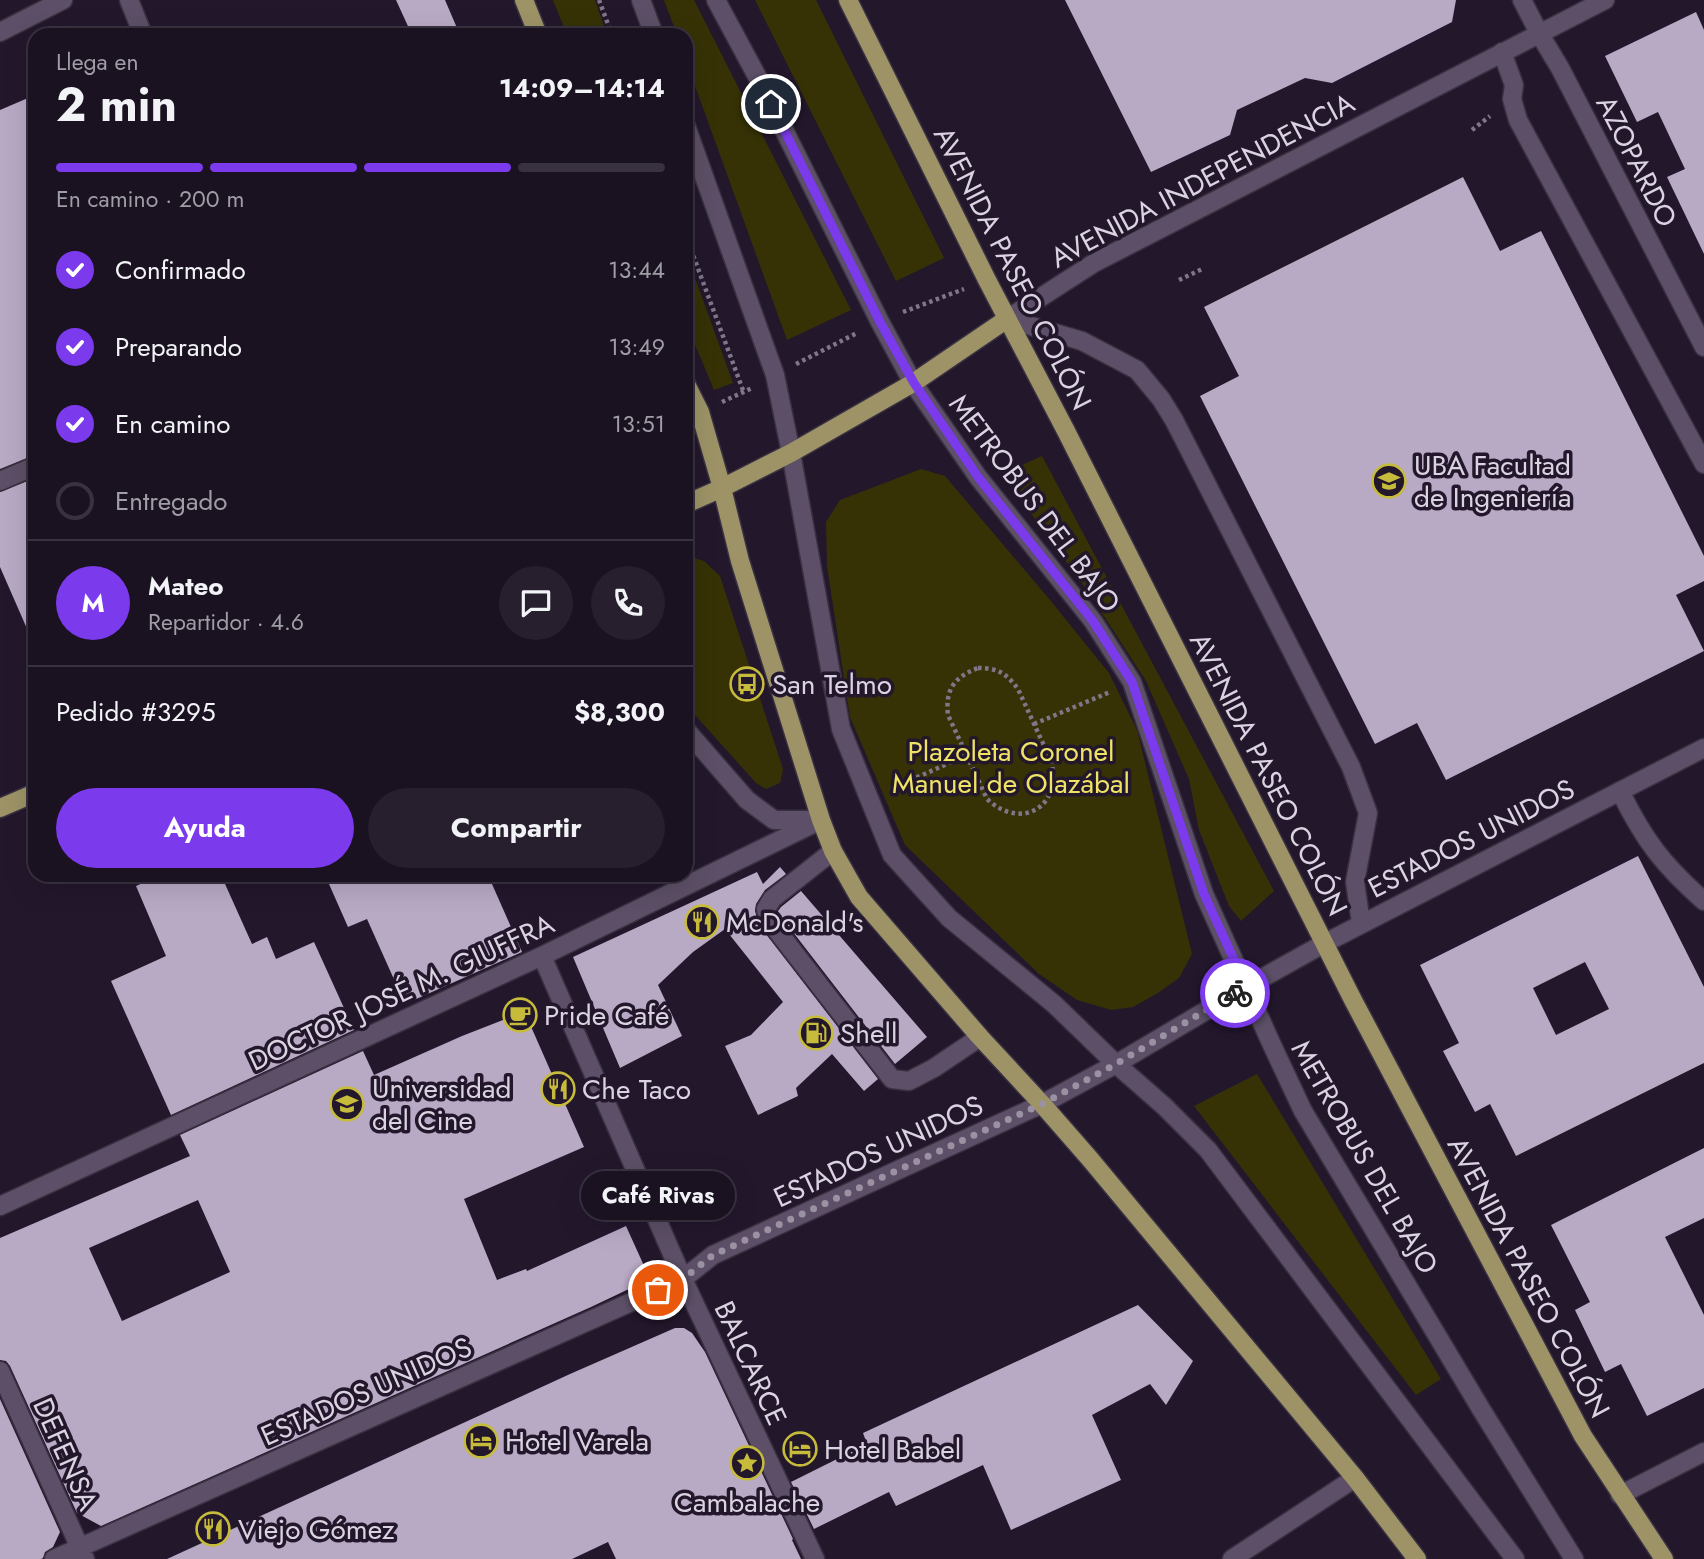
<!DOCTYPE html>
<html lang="es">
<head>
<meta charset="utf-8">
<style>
	body { margin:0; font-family:Jost,sans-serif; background:#271f2e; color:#f1f3f6; height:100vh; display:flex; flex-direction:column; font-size:26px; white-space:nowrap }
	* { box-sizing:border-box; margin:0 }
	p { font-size:23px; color:#9f9da5 }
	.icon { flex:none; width:38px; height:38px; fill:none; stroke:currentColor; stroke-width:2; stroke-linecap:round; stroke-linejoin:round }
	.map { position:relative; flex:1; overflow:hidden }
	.side { position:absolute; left:28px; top:28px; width:665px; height:854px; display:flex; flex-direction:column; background:#1a1121; border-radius:21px; box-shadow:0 7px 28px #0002,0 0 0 2px #38313f }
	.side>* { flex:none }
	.pin { position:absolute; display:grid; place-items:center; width:60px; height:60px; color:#fff; margin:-30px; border:4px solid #fff; border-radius:50%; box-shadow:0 2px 7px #0007 }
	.courier { position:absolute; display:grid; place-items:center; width:70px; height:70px; margin:-35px; border:5px solid #7c3aed; border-radius:50%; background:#fff; color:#222; box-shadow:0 2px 9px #0007 }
	.bubble { position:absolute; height:49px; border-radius:24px; background:#1a1121; box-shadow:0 7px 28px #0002,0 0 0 2px #38313f; font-size:23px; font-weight:700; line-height:49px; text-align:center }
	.headline em { font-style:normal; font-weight:700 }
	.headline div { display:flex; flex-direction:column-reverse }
	.headline { display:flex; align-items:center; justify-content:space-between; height:119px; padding:0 28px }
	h1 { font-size:46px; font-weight:700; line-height:52px }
	.bar { display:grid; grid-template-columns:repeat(4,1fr); gap:10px 7px; align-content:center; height:84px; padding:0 28px }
	.bar i { height:9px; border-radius:5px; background:#38313f }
	.bar .selected { background:#7c3aed }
	.bar p { grid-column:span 4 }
	.line { display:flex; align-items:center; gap:18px; padding:0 28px; border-top:2px solid #38313f }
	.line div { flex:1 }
	.round { display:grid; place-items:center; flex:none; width:74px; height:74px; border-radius:37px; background:#271f2e }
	ol { padding:0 28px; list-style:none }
	li { display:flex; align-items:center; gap:21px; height:77px }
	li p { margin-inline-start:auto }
	li .icon { padding:7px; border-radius:50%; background:#7c3aed; color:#fff; stroke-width:4 }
	li:last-child { color:#9f9da5 }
	li i { width:38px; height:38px; border:4px solid #38313f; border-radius:50% }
	.action { display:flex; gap:14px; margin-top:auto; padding:14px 28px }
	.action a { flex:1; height:80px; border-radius:42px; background:#7c3aed; color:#fff; font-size:28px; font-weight:700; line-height:80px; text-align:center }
	.action a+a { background:#271f2e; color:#f1f3f6 }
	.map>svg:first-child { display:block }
</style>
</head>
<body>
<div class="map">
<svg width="1704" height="1559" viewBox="0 0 1704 1559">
	<rect width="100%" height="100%" fill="#23172c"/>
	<path fill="#363206" d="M 553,0 L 595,0 L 607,35 L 567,35 Z
		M 664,0 L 694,0 L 851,310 L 787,340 L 686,61 L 686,35 L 677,35 Z
		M 755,0 L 816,0 L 944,258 L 896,281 Z
		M 686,253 L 733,383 L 714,390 L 686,323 Z
		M 1042,456 L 1274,891 L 1241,921 L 1229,906 L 1199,830 L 1189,779 L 1146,681 L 1087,590 L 1002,474 Z
		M 921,469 L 945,476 L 1050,600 L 1109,673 L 1137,730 L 1192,954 L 1179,978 L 1158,993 L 1133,1007 L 1111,1010 L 1077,1000 L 1039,974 L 905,845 L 850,717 L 827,566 L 826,522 L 840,500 Z
		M 688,556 L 704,561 L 720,576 L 783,769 L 780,783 L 766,789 L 756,783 L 686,705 L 686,557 Z
		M 1257,1074 L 1441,1379 L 1416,1395 L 1194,1106 Z"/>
	<path fill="#b8a9c5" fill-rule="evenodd" d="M 396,0 L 445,0 L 460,35 L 412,35 Z
		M 1065,0 L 1456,0 L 1452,22 L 1332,83 L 1305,78 L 1237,110 L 1230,135 L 1151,172 Z
		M 1696,12 L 1704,30 L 1704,254 L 1667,177 L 1685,169 L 1658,112 L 1637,122 L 1605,56 Z
		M 35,95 L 35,455 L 0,469 L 0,110 Z
		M 1463,177 L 1500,251 L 1541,231 L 1704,556 L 1704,581 L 1676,595 L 1704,651 L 1446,780 L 1417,723 L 1375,744 L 1200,396 L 1239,376 L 1204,307 Z
		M 35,478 L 35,647 L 0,567 L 0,492 Z
		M 1638,856 L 1704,987 L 1704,1063 L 1516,1156 L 1490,1104 L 1475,1112 L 1443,1051 L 1459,1043 L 1420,965 ZM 1585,962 L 1609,1009 L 1556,1035 L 1533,988 Z
		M 780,867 L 786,874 L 765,890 L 756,904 L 755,911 L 759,925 L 878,1079 L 864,1091 L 832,1054 L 796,1088 L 798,1096 L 758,1115 L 725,1046 L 751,1035 L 783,1002 L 725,929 L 693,952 L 658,985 L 682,1036 L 620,1068 L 573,957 L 757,872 L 763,884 Z
		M 161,875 L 221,875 L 252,944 L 267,937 L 276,959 L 314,942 L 354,1030 L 171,1115 L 111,981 L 166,956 L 136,886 Z
		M 325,875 L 488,875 L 522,952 L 405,1004 L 367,919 L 348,927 Z
		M 801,891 L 927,1037 L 895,1064 L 779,914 L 778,911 L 781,907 Z
		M 516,1015 L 529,1022 L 584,1147 L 464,1199 L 497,1280 L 526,1269 L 527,1271 L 626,1226 L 650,1279 L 591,1307 L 101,1526 L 77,1513 L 10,1366 L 6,1361 L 0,1360 L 0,1238 L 190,1156 L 180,1135 L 363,1051 L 374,1075 L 462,1036 ZM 198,1200 L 230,1272 L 122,1321 L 89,1248 Z
		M 1704,1148 L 1704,1218 L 1665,1237 L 1704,1315 L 1704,1388 L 1647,1416 L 1621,1364 L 1605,1372 L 1575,1310 L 1590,1302 L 1551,1225 Z
		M 1138,1305 L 1193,1361 L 1166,1405 L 1150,1384 L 1092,1415 L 1121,1480 L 1011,1530 L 983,1465 L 896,1506 L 889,1492 L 814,1529 L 791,1482 L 867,1444 L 863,1433 Z
		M 675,1328 L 684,1328 L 692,1333 L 705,1352 L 793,1539 L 792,1540 L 801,1559 L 616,1559 L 608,1542 L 572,1559 L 167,1559 L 570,1374 Z
		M 0,1399 L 60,1532 L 53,1547 L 45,1552 L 43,1558 L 41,1559 L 0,1559 Z"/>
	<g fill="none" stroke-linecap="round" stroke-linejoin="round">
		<defs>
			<path id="lane" d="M 641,0 L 654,35
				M 716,0 L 759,80 L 880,322 L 913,383 L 978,477 L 1093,621 L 1132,682 L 1204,894 L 1272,1045 L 1303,1111 L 1481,1409 L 1574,1559
				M 1502,52 L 1514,85 L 1512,99 L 1518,120 L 1704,464
				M 686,126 L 775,375 L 791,453 L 841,729 L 892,855 L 949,918 L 1054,1004 L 1116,1064 L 1164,1106 L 1208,1150 L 1515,1559
				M 1007,319 L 1082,341 L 1137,370 L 1161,399 L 1174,420 L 1351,767 L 1368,813 L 1355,882 L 1361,923
				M 1620,791 C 1644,840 1663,865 1704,901
				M 833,851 L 772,899 L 766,909 L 768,919 L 892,1079 L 909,1081 L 934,1068 L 980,1037"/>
			<path id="street" d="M 129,0 L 143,35
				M 1522,0 L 1539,33
				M 0,32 L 63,0
				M 0,481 L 35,466
				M 686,730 L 747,800 L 774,820 L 814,820
				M 542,956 L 683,1279 L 815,1559
				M 0,1206 L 542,956 L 821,820
				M 0,1371 L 85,1559
				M 1620,1495 L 1704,1452
				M 54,1559 L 683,1279 L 713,1255 L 1042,1104 L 1116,1064 L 1246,987 L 1325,943 L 1704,748
				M 1232,1559 L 1355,1478"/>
			<path id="secondary" d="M 1539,33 L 1560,68 L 1704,347
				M 1007,319 L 1094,263 L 1605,0"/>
			<path id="primary" d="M 524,0 L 538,35
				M 848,0 L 987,280 L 1066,431 L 1353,1000 L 1583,1436 L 1664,1559
				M 686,384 L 700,412 L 722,488 L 740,561 L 821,820 L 833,851 L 859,897 L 980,1037 L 1042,1104 L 1090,1159 L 1355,1478 L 1417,1559
				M 686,504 L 722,488 L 791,453 L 913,383 L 1007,319
				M 0,808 L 35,793"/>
		</defs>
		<use href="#lane" stroke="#393141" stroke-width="21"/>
		<use href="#street" stroke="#393141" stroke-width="21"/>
		<use href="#secondary" stroke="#393141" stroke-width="21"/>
		<use href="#primary" stroke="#393141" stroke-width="21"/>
		<path stroke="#807688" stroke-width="4.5" stroke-dasharray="3.5 3.5" stroke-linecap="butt" d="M 599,0 L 612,35
			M 1472,130 L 1490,116
			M 686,236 L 744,393
			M 1179,280 L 1202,269
			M 903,312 L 964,289
			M 796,364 L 857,333
			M 722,402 L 752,388
			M 978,668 C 998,668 1006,673 1018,689 L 1051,761 C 1063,807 1021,831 987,799 L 948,715 C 945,690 954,677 978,668 Z
			M 1034,724 L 1110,692
			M 891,789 L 967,755"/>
		<use href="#lane" stroke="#5c4f67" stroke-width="18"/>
		<use href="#street" stroke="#5c4f67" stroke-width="18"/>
		<use href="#secondary" stroke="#5c4f67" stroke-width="18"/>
		<use href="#primary" stroke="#9d9367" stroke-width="18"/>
	</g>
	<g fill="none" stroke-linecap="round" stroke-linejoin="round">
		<path stroke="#9a91a2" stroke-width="7" stroke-dasharray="0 12.6" d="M 658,1290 L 683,1279 L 713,1255 L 1042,1104 L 1116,1064 L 1235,993"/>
		<path stroke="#7c3aed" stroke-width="9" d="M 771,104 L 880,322 L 914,383 L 978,477 L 1093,621 L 1132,682 L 1204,894 L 1246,986 L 1235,993"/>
	</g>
	<defs>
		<symbol id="university-ring" viewBox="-11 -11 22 22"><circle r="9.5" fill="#23172c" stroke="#c7bb3b" stroke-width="1.5"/><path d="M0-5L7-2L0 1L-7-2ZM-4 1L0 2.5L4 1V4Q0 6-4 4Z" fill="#c7bb3b"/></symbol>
		<symbol id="bus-ring" viewBox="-11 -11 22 22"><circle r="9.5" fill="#23172c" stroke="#c7bb3b" stroke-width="1.5"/><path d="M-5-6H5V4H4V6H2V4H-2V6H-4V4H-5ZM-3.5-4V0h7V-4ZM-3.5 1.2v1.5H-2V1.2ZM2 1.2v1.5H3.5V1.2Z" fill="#c7bb3b"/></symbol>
		<symbol id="restaurant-ring" viewBox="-11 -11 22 22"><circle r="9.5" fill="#23172c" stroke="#c7bb3b" stroke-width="1.5"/><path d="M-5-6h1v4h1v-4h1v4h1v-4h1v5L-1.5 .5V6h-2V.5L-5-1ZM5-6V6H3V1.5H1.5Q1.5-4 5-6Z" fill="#c7bb3b"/></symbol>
		<symbol id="cafe-ring" viewBox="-11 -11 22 22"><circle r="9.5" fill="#23172c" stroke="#c7bb3b" stroke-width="1.5"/><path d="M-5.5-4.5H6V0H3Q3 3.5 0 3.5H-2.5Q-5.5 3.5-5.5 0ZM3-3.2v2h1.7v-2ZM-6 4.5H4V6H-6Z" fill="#c7bb3b"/></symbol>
		<symbol id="fuel-ring" viewBox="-11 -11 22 22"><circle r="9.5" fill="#23172c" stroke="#c7bb3b" stroke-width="1.5"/><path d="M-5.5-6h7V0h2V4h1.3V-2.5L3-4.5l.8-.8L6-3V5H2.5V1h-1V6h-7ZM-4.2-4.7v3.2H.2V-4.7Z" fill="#c7bb3b"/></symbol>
		<symbol id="hotel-ring" viewBox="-11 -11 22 22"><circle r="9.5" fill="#23172c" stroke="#c7bb3b" stroke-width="1.5"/><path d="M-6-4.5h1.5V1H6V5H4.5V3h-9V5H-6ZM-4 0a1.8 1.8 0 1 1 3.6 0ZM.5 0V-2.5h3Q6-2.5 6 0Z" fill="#c7bb3b"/></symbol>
		<symbol id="sight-ring" viewBox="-11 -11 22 22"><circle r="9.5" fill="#23172c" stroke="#c7bb3b" stroke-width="1.5"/><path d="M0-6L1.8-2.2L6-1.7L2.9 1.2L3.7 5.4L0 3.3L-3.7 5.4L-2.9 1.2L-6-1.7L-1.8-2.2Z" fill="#c7bb3b"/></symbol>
	</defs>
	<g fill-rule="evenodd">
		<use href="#university-ring" x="1370" y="462" width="38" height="38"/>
		<use href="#bus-ring" x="728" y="665" width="38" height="38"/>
		<use href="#restaurant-ring" x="683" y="903" width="38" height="38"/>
		<use href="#cafe-ring" x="501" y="996" width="38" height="38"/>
		<use href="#fuel-ring" x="797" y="1014" width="38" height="38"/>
		<use href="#restaurant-ring" x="539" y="1070" width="38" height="38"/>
		<use href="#university-ring" x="328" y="1085" width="38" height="38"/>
		<use href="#hotel-ring" x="462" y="1422" width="38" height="38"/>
		<use href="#hotel-ring" x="781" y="1430" width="38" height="38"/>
		<use href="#sight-ring" x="728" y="1444" width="38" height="38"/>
		<use href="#restaurant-ring" x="194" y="1510" width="38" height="38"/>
	</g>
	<g text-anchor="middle" stroke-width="7" stroke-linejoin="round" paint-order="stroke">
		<g font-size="28" fill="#dad3e1" stroke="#23172c">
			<text transform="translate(1637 161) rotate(63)" y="10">AZOPARDO</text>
			<text transform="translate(1202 180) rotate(-28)" y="10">AVENIDA INDEPENDENCIA</text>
			<text transform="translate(1013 268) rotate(63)" y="10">AVENIDA PASEO COLÓN</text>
			<text transform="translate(1035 503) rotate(53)" y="10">METROBUS DEL BAJO</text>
			<text transform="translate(1269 774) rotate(63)" y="10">AVENIDA PASEO COLÓN</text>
			<text transform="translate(1471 838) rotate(-27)" y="10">ESTADOS UNIDOS</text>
			<text transform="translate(401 992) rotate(-25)" y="10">DOCTOR JOSÉ M. GIUFFRA</text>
			<text transform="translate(878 1151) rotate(-25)" y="10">ESTADOS UNIDOS</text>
			<text transform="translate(1365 1157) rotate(60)" y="10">METROBUS DEL BAJO</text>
			<text transform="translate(1529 1277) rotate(62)" y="10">AVENIDA PASEO COLÓN</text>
			<text transform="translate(751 1363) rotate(65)" y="10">BALCARCE</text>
			<text transform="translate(366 1391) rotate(-24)" y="10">ESTADOS UNIDOS</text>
			<text transform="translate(66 1454) rotate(66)" y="10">DEFENSA</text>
		</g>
		<g font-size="28" fill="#dad3e1" stroke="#23172c" text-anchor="start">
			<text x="1414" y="475">UBA Facultad<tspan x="1414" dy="32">de Ingeniería</tspan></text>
			<text x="772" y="694">San Telmo</text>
			<text x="726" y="932">McDonald's</text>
			<text x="544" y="1025">Pride Café</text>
			<text x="840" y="1043">Shell</text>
			<text x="372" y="1098">Universidad<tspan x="372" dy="32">del Cine</tspan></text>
			<text x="582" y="1099">Che Taco</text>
			<text x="505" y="1451">Hotel Varela</text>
			<text x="824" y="1459">Hotel Babel</text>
			<text x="747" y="1512" text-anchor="middle">Cambalache</text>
			<text x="238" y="1539">Viejo Gómez</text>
		</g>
		<g font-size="28" fill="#efe366" stroke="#23172c">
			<text x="1011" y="761">Plazoleta Coronel<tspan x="1011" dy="32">Manuel de Olazábal</tspan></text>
		</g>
	</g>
</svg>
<div class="pin" style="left:658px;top:1290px;background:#ea580c"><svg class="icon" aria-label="bag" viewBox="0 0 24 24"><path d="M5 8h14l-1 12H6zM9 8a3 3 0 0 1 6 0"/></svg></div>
<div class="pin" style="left:771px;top:104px;background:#1f2937"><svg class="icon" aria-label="home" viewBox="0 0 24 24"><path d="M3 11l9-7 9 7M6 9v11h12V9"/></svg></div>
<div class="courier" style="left:1235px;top:993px"><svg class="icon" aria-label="bike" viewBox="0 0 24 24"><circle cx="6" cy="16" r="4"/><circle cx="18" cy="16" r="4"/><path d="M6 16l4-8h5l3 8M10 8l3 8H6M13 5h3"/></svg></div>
<div class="bubble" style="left:581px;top:1171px;width:154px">Café Rivas</div>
<section class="side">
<div class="headline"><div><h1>2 min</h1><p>Llega en</p></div><em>14:09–14:14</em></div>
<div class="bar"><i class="selected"></i><i class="selected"></i><i class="selected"></i><i></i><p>En camino · 200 m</p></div>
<ol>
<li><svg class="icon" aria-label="check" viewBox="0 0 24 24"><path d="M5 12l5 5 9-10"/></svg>Confirmado<p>13:44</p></li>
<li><svg class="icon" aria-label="check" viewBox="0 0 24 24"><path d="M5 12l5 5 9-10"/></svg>Preparando<p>13:49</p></li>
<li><svg class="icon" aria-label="check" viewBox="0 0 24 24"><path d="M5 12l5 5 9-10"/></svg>En camino<p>13:51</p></li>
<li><i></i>Entregado</li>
</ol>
<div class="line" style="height:126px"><b class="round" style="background:#7c3aed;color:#fff">M</b><div><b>Mateo</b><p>Repartidor · 4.6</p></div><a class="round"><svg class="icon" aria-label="chat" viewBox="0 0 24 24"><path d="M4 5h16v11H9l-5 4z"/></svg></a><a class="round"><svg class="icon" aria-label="phone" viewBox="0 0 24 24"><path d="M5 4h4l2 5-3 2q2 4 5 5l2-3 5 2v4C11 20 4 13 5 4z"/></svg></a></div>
<div class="line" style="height:91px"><div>Pedido #3295</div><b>$8,300</b></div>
<div class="action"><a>Ayuda</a><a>Compartir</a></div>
</section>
</div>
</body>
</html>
